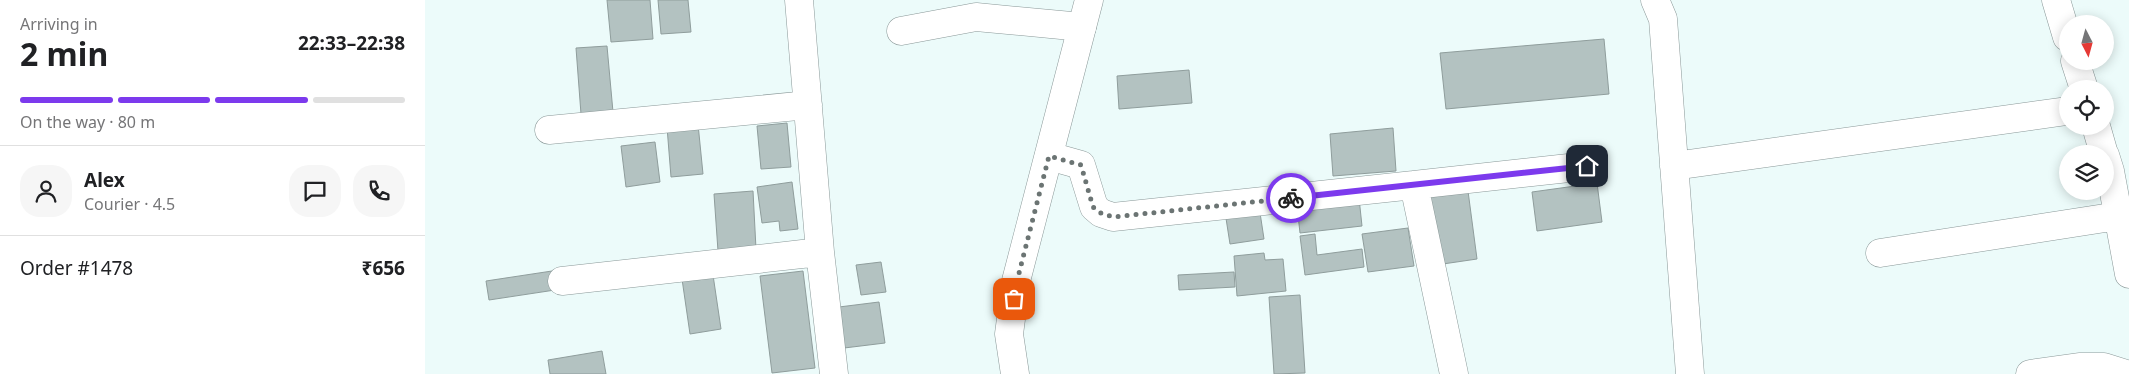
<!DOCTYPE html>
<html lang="en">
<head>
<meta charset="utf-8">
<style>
	body { margin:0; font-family:"Noto Sans",sans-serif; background:#f6f6f6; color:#202124; height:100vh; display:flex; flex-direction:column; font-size:19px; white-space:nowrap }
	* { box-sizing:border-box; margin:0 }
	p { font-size:16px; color:#757577 }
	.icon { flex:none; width:28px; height:28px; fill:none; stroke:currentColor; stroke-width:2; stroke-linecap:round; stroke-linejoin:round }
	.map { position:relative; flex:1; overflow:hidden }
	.side { display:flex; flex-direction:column; background:#fff; width:425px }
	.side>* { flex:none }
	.needle { width:32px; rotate:174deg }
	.buttons { position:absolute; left:1634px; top:15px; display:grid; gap:10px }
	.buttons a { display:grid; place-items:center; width:55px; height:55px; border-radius:50%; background:#fff; box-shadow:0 2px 12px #0003; font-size:25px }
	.pin { position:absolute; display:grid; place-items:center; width:42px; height:42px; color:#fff; margin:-21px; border-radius:10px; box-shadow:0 2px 8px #0006 }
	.courier { position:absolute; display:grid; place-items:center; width:50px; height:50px; margin:-25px; border:4px solid #7c3aed; border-radius:50%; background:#fff; color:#222; box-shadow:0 1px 6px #0007 }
	.summary em { font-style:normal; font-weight:700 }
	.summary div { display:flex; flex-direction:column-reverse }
	.summary { display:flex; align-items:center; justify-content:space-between; height:85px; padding:0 20px }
	h1 { font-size:32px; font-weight:700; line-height:38px }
	.bar { display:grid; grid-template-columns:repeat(4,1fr); gap:8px 5px; align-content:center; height:60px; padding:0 20px }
	.bar i { height:6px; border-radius:4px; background:#e0e0e0 }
	.bar .selected { background:#7c3aed }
	.bar p { grid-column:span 4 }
	.line { display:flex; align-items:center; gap:12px; padding:0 20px; border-top:1px solid #e0e0e0 }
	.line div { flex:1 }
	.round { display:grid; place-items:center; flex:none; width:52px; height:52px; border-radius:20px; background:#f6f6f6 }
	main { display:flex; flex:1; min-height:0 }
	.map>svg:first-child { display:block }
</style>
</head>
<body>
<main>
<section class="side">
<div class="summary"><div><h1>2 min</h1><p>Arriving in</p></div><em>22:33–22:38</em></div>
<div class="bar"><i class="selected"></i><i class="selected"></i><i class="selected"></i><i></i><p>On the way · 80 m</p></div>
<div class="line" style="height:90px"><a class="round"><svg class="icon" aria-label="person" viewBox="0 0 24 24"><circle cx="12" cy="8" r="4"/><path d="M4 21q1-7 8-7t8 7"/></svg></a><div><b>Alex</b><p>Courier · 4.5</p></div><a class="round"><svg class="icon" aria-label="chat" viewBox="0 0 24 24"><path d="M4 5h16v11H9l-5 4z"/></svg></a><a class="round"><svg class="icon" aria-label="phone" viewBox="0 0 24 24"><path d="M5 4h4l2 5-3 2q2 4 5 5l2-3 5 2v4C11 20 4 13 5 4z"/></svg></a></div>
<div class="line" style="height:65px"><div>Order #1478</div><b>₹656</b></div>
</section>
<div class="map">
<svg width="1704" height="374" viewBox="0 0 1704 374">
	<rect width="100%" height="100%" fill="#ecfbfa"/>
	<path fill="#b3c2c1" stroke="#8f9d9c" d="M 182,0 L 225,0 L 228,39 L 186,42 Z
		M 233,0 L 263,0 L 266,32 L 236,34 Z
		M 1179,39 L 1184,94 L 1021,109 L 1015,53 Z
		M 182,46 L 188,112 L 156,114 L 151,48 Z
		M 764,70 L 767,103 L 694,109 L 692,76 Z
		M 362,123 L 366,167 L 336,169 L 332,126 Z
		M 273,124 L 278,174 L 246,177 L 242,127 Z
		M 968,128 L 971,171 L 908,176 L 905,134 Z
		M 230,142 L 235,182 L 201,187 L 196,146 Z
		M 1181,162 L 1182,179 L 1168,180 L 1167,163 Z
		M 367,182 L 373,229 L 355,231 L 354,221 L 337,223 L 332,187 Z
		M 1172,183 L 1177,222 L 1112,231 L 1107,192 Z
		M 328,191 L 331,249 L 293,251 L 289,194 Z
		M 1043,191 L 1052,259 L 1011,265 L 1002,197 Z
		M 934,198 L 937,226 L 875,233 L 872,206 Z
		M 834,206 L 839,239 L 805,244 L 800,212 Z
		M 983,228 L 989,266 L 943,272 L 937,234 Z
		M 890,234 L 892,255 L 937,249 L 939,267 L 880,275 L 875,236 Z
		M 839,253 L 840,260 L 858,259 L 861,291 L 812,296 L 809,256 Z
		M 456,262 L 461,292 L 436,295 L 431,265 Z
		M 127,271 L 130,290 L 64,300 L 61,281 Z
		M 378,271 L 390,368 L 347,373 L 335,276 Z
		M 809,272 L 810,287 L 754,290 L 753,275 Z
		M 288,275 L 296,329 L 265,334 L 257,279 Z
		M 875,295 L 880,373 L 849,374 L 844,297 Z
		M 454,302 L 460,343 L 411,349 L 406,308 Z
		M 177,351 L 181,374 L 125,374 L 123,360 Z"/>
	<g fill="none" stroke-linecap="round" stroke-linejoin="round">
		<defs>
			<path id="minor" d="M 1230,0 L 1238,19 L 1265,374
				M 1631,0 L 1642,37
				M 476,31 L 551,17 L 657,27
				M 1650,61 L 1659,89
				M 1671,126 L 1679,154
				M 124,130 L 383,105
				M 1680,155 L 1685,171 L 1704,274
				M 624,156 L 656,165 L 669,207 L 676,213 L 688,217 L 989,185 L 1029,374
				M 1249,166 L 1642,111
				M 989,185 L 1162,166
				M 395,252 L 409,374
				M 1455,253 L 1693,216
				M 137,281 L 395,252 L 374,0"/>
			<path id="major" d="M 590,374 L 584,334 L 591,281 L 664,0
				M 1605,374 L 1654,367 L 1679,367 L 1701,374"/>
		</defs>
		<use href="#minor" stroke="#8a9898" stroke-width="29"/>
		<use href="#major" stroke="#8a9898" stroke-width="29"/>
		<use href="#minor" stroke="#fff" stroke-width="28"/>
		<use href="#major" stroke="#fff" stroke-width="28"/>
	</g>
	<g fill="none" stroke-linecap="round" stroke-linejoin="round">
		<path stroke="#6b7473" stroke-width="5" stroke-dasharray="0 9" d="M 589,299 L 592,281 L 624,156 L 656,165 L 668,207 L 676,213 L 688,217 L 866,198"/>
		<path stroke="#7c3aed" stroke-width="6" d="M 866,198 L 1162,166"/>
	</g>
</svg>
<div class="buttons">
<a><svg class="needle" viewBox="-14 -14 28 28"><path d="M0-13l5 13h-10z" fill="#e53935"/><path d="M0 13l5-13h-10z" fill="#757577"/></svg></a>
<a><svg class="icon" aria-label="locate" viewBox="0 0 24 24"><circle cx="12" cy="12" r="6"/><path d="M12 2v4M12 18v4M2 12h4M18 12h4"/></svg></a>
<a><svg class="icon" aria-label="layers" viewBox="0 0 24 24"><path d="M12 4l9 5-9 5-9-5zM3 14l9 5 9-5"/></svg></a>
</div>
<div class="pin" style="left:589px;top:299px;background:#ea580c"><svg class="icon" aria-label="bag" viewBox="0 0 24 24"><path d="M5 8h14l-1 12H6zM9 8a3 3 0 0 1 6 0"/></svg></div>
<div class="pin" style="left:1162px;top:166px;background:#1f2937"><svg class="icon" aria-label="home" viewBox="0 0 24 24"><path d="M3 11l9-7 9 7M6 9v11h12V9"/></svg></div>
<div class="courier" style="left:866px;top:198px"><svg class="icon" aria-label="bike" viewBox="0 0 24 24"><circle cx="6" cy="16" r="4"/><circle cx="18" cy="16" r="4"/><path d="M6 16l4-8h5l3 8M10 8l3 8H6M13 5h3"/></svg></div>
</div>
</main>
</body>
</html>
